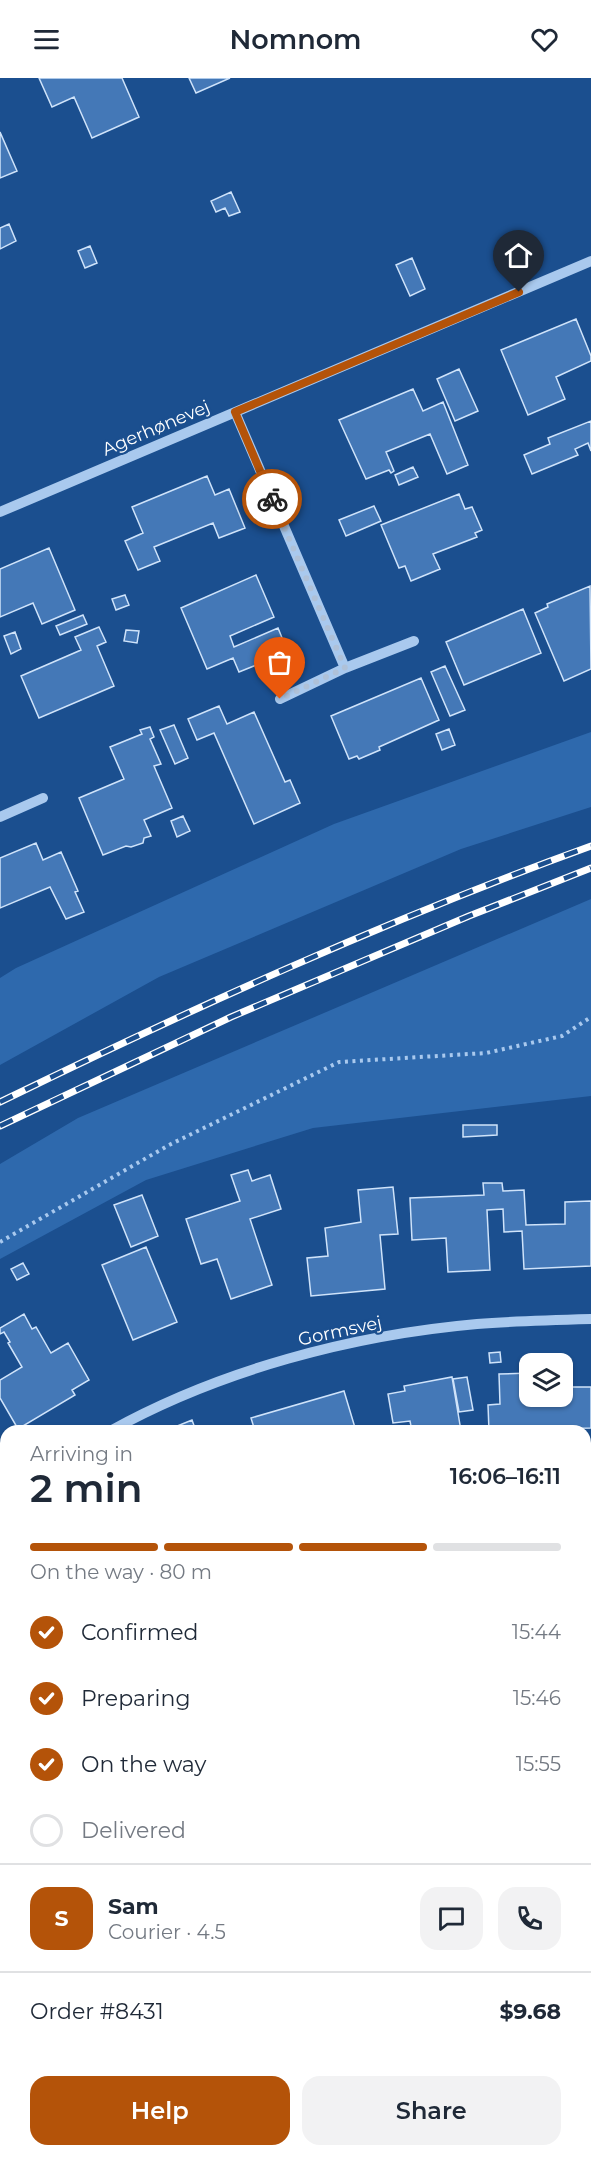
<!DOCTYPE html>
<html lang="en">
<head>
<meta charset="utf-8">
<style>
	body { margin:0; font-family:Montserrat,sans-serif; background:#f2f2f3; color:#1f2937; height:100vh; display:flex; flex-direction:column; font-size:22px; white-space:nowrap }
	* { box-sizing:border-box; margin:0 }
	p { font-size:20px; color:#747a83 }
	.icon { flex:none; width:33px; height:33px; fill:none; stroke:currentColor; stroke-width:2; stroke-linecap:round; stroke-linejoin:round }
	.map { position:relative; flex:1; overflow:hidden }
	.drawer { position:absolute; left:0px; top:1347px; width:591px; height:732px; display:flex; flex-direction:column; background:#fff; border-radius:18px 18px 0 0; box-shadow:0 2px 4px #0004 }
	.drawer>* { flex:none }
	.buttons { position:absolute; left:519px; top:1275px; display:grid; gap:12px }
	.buttons a { display:grid; place-items:center; width:54px; height:54px; border-radius:12px; background:#fff; box-shadow:0 2px 4px #0004; font-size:30px }
	.pin { position:absolute; display:grid; place-items:center; width:51px; height:51px; color:#fff; margin:-62px -26px; border-radius:50% 50% 50% 0; rotate:-45deg; box-shadow:0 0 6px #0007 }
	.pin .icon { rotate:45deg }
	.courier { position:absolute; display:grid; place-items:center; width:60px; height:60px; margin:-30px; border:4px solid #b45309; border-radius:50%; background:#fff; color:#222; box-shadow:0 2px 8px #0007 }
	.summary em { font-style:normal; font-weight:600 }
	.summary div { display:flex; flex-direction:column-reverse }
	.summary { display:flex; align-items:center; justify-content:space-between; height:102px; padding:0 30px }
	h1 { font-size:39px; font-weight:600; line-height:45px }
	.bar { display:grid; grid-template-columns:repeat(4,1fr); gap:9px 6px; align-content:center; height:72px; padding:0 30px }
	.bar i { height:8px; border-radius:4px; background:#e0e1e3 }
	.bar .current { background:#b45309 }
	.bar p { grid-column:span 4 }
	.line { display:flex; align-items:center; gap:15px; padding:0 30px; border-top:2px solid #e0e1e3 }
	.line div { flex:1 }
	.round { display:grid; place-items:center; flex:none; width:63px; height:63px; border-radius:18px; background:#f2f2f3 }
	ol { padding:0 30px; list-style:none }
	li { display:flex; align-items:center; gap:18px; height:66px }
	li p { margin-inline-start:auto }
	li .icon { padding:6px; border-radius:50%; background:#b45309; color:#fff; stroke-width:4 }
	li:last-child { color:#747a83 }
	li i { width:33px; height:33px; border:3px solid #e0e1e3; border-radius:50% }
	.primary-button { display:flex; gap:12px; margin-top:auto; padding:12px 30px }
	.primary-button a { flex:1; height:69px; border-radius:18px; background:#b45309; color:#fff; font-size:24px; font-weight:600; line-height:69px; text-align:center }
	.primary-button a+a { background:#f2f2f3; color:#1f2937 }
	header { display:flex; justify-content:space-between; align-items:center; height:78px; padding:0 30px; background:#fff; font-size:27px; font-weight:600 }
	.map>svg:first-child { display:block }
</style>
</head>
<body>
<header><svg class="icon" aria-label="menu" viewBox="0 0 24 24"><path d="M4 6h16M4 12h16M4 18h16"/></svg>Nomnom<svg class="icon" aria-label="heart" viewBox="0 0 24 24"><path d="M12 20l-8-8c-3-5 5-10 8-4 3-6 11-1 8 4z"/></svg></header>
<div class="map">
<svg width="591" height="2079" viewBox="0 0 591 2079">
	<rect width="100%" height="100%" fill="#1b4f8f"/>
	<path fill="#2e69ad" d="M 591,654 L 591,729 L 461,771 L 159,899 L 0,987 L 0,900 L 16,890 L 334,746 Z
		M 591,821 L 591,1018 L 313,1050 L 146,1102 L 0,1181 L 0,1086 L 78,1040 Z"/>
	<path fill="#4478b7" stroke="#cfe3fa" stroke-width="1.5" d="M 39,0 L 122,0 L 139,39 L 92,60 L 74,19 L 52,29 Z
		M 189,0 L 230,0 L 196,15 Z
		M 0,54 L 17,93 L 0,100 Z
		M 231,114 L 240,134 L 229,138 L 225,130 L 216,134 L 211,123 Z
		M 9,146 L 16,163 L 0,171 L 0,150 Z
		M 90,168 L 97,185 L 85,190 L 78,173 Z
		M 412,180 L 425,211 L 410,218 L 396,187 Z
		M 576,241 L 591,278 L 591,283 L 556,299 L 565,321 L 528,337 L 501,272 Z
		M 459,291 L 478,333 L 455,343 L 437,301 Z
		M 413,311 L 423,333 L 443,324 L 468,387 L 447,396 L 430,356 L 386,374 L 394,393 L 391,395 L 389,392 L 366,401 L 339,342 Z
		M 591,343 L 591,373 L 588,365 L 575,371 L 578,377 L 532,396 L 524,377 L 550,366 L 548,360 Z
		M 413,389 L 418,399 L 399,407 L 395,397 Z
		M 207,398 L 215,417 L 229,411 L 245,450 L 219,460 L 213,445 L 154,469 L 160,483 L 138,492 L 125,463 L 143,455 L 132,429 Z
		M 459,416 L 465,431 L 472,429 L 482,452 L 475,455 L 477,459 L 433,476 L 440,491 L 411,503 L 405,488 L 399,490 L 381,447 Z
		M 374,428 L 381,443 L 346,458 L 339,442 Z
		M 49,470 L 75,532 L 42,546 L 33,525 L 0,539 L 0,491 Z
		M 256,497 L 274,539 L 230,558 L 234,569 L 278,550 L 285,567 L 263,576 L 266,583 L 239,594 L 233,580 L 207,591 L 181,530 Z
		M 590,508 L 591,591 L 564,603 L 535,535 L 548,529 L 547,526 Z
		M 125,517 L 129,527 L 116,532 L 112,521 Z
		M 523,531 L 541,575 L 464,607 L 446,564 Z
		M 83,537 L 87,546 L 60,557 L 56,548 Z
		M 99,549 L 106,564 L 97,568 L 114,608 L 39,640 L 21,598 L 81,572 L 75,559 Z
		M 126,552 L 139,553 L 137,565 L 124,563 Z
		M 15,554 L 21,571 L 11,576 L 4,558 Z
		M 445,588 L 465,632 L 450,638 L 431,594 Z
		M 421,600 L 439,642 L 379,669 L 380,672 L 359,681 L 357,678 L 349,681 L 331,638 Z
		M 219,628 L 227,646 L 254,634 L 285,704 L 290,702 L 300,725 L 254,746 L 214,655 L 197,662 L 188,641 Z
		M 174,647 L 188,680 L 175,686 L 160,652 Z
		M 150,649 L 154,659 L 150,661 L 161,686 L 154,688 L 172,730 L 144,742 L 151,758 L 144,760 L 143,765 L 131,769 L 126,768 L 103,777 L 79,720 L 124,701 L 110,669 L 142,656 L 140,652 Z
		M 449,651 L 455,667 L 442,672 L 436,656 Z
		M 183,738 L 190,753 L 177,759 L 171,743 Z
		M 36,765 L 43,782 L 61,774 L 78,813 L 75,814 L 84,834 L 66,841 L 50,809 L 0,830 L 0,780 Z
		M 463,1047 L 497,1047 L 497,1057 L 463,1059 Z
		M 248,1092 L 252,1103 L 270,1097 L 281,1131 L 250,1141 L 272,1207 L 231,1221 L 217,1181 L 201,1186 L 186,1141 L 240,1123 L 231,1097 Z
		M 483,1105 L 502,1105 L 503,1113 L 524,1112 L 526,1147 L 565,1146 L 565,1124 L 591,1123 L 591,1188 L 524,1191 L 522,1153 L 504,1154 L 503,1131 L 487,1132 L 490,1192 L 448,1194 L 446,1160 L 412,1162 L 410,1120 L 484,1117 Z
		M 393,1109 L 398,1156 L 380,1157 L 385,1211 L 311,1218 L 307,1180 L 328,1178 L 325,1150 L 361,1144 L 358,1112 Z
		M 142,1117 L 158,1158 L 131,1169 L 114,1127 Z
		M 146,1169 L 177,1244 L 133,1262 L 102,1187 Z
		M 23,1185 L 29,1196 L 17,1202 L 11,1191 Z
		M 24,1236 L 32,1251 L 36,1249 L 51,1275 L 68,1265 L 89,1302 L 72,1312 L 75,1317 L 18,1351 L 0,1320 L 0,1302 L 22,1289 L 8,1265 L 10,1264 L 4,1254 L 0,1256 L 0,1250 Z
		M 500,1274 L 501,1284 L 490,1285 L 489,1275 Z
		M 530,1295 L 530,1318 L 562,1318 L 562,1309 L 591,1309 L 591,1350 L 541,1351 L 541,1353 L 489,1353 L 488,1327 L 500,1326 L 499,1296 Z
		M 452,1299 L 461,1353 L 412,1353 L 410,1343 L 393,1345 L 388,1316 L 405,1313 L 404,1308 Z
		M 467,1299 L 473,1332 L 459,1334 L 453,1301 Z
		M 344,1313 L 356,1353 L 255,1353 L 251,1340 Z
		M 192,1342 L 196,1353 L 171,1353 L 170,1351 Z
		M 585,1398 L 591,1398 L 591,1441 L 585,1441 Z
		M 6,1521 L 6,1572 L 0,1564 L 0,1525 Z
		M 6,1701 L 6,1761 L 0,1755 L 0,1707 Z
		M 591,1742 L 591,1762 L 585,1744 Z
		M 6,1762 L 6,1781 L 0,1775 L 0,1767 Z
		M 591,1798 L 591,1845 L 585,1847 L 585,1800 Z
		M 371,2073 L 388,2073 L 392,2079 L 360,2079 Z
		M 412,2073 L 474,2073 L 463,2079 L 415,2079 Z"/>
	<g fill="none" stroke-linecap="round" stroke-linejoin="round">
		<path stroke="#a9c9ee" stroke-width="4" stroke-dasharray="3 4.5" stroke-linecap="butt" d="M 0,1164 L 169,1067 L 339,984 L 486,975 L 562,958 L 591,939
			M 39,2079 L 39,2073"/>
		<path stroke="#a9c9ee" stroke-width="10" d="M 235,334 L 345,590 L 280,621
			M 0,434 L 591,183
			M 345,590 L 414,563
			M 0,739 L 43,720
			M 110,1353 C 220,1292 352,1257 477,1246 C 515,1243 553,1242 591,1241
			M 0,1420 L 6,1416
			M 585,1534 L 591,1529
			M 585,1911 L 591,1908
			M 0,1924 L 6,1911
			M 0,2055 L 6,2056"/>
		<defs>
			<path id="rail" d="M 0,1024 C 193,930 389,841 591,768
				M 0,1048 L 231,939 L 469,838 L 591,790"/>
		</defs>
		<use href="#rail" stroke="#fff" stroke-width="7"/>
		<use href="#rail" stroke="#1b4f8f" stroke-width="4.5" stroke-dasharray="14" stroke-linecap="butt"/>
	</g>
	<g fill="none" stroke-linecap="round" stroke-linejoin="round">
		<path stroke="#afc1d8" stroke-width="6" stroke-dasharray="0 10.8" d="M 272,421 L 345,590 L 280,621"/>
		<path stroke="#b45309" stroke-width="8" d="M 272,421 L 235,334 L 519,214"/>
	</g>
	<g text-anchor="middle" stroke-width="4.5" stroke-linejoin="round" paint-order="stroke">
		<g font-size="18" fill="#fff" stroke="#1b4f8f">
			<text transform="translate(156 350) rotate(-23)" y="6">Agerhønevej</text>
			<text transform="translate(340 1253) rotate(-12)" y="6">Gormsvej</text>
		</g>
	</g>
</svg>
<div class="buttons">
<a><svg class="icon" aria-label="layers" viewBox="0 0 24 24"><path d="M12 4l9 5-9 5-9-5zM3 14l9 5 9-5"/></svg></a>
</div>
<div class="pin" style="left:280px;top:621px;background:#ea580c"><svg class="icon" aria-label="bag" viewBox="0 0 24 24"><path d="M5 8h14l-1 12H6zM9 8a3 3 0 0 1 6 0"/></svg></div>
<div class="pin" style="left:519px;top:214px;background:#1f2937"><svg class="icon" aria-label="home" viewBox="0 0 24 24"><path d="M3 11l9-7 9 7M6 9v11h12V9"/></svg></div>
<div class="courier" style="left:272px;top:421px"><svg class="icon" aria-label="bike" viewBox="0 0 24 24"><circle cx="6" cy="16" r="4"/><circle cx="18" cy="16" r="4"/><path d="M6 16l4-8h5l3 8M10 8l3 8H6M13 5h3"/></svg></div>
<section class="drawer">
<div class="summary"><div><h1>2 min</h1><p>Arriving in</p></div><em>16:06–16:11</em></div>
<div class="bar"><i class="current"></i><i class="current"></i><i class="current"></i><i></i><p>On the way · 80 m</p></div>
<ol>
<li><svg class="icon" aria-label="check" viewBox="0 0 24 24"><path d="M5 12l5 5 9-10"/></svg>Confirmed<p>15:44</p></li>
<li><svg class="icon" aria-label="check" viewBox="0 0 24 24"><path d="M5 12l5 5 9-10"/></svg>Preparing<p>15:46</p></li>
<li><svg class="icon" aria-label="check" viewBox="0 0 24 24"><path d="M5 12l5 5 9-10"/></svg>On the way<p>15:55</p></li>
<li><i></i>Delivered</li>
</ol>
<div class="line" style="height:108px"><b class="round" style="background:#b45309;color:#fff">S</b><div><b>Sam</b><p>Courier · 4.5</p></div><a class="round"><svg class="icon" aria-label="chat" viewBox="0 0 24 24"><path d="M4 5h16v11H9l-5 4z"/></svg></a><a class="round"><svg class="icon" aria-label="phone" viewBox="0 0 24 24"><path d="M5 4h4l2 5-3 2q2 4 5 5l2-3 5 2v4C11 20 4 13 5 4z"/></svg></a></div>
<div class="line" style="height:78px"><div>Order #8431</div><b>$9.68</b></div>
<div class="primary-button"><a>Help</a><a>Share</a></div>
</section>
</div>
</body>
</html>
